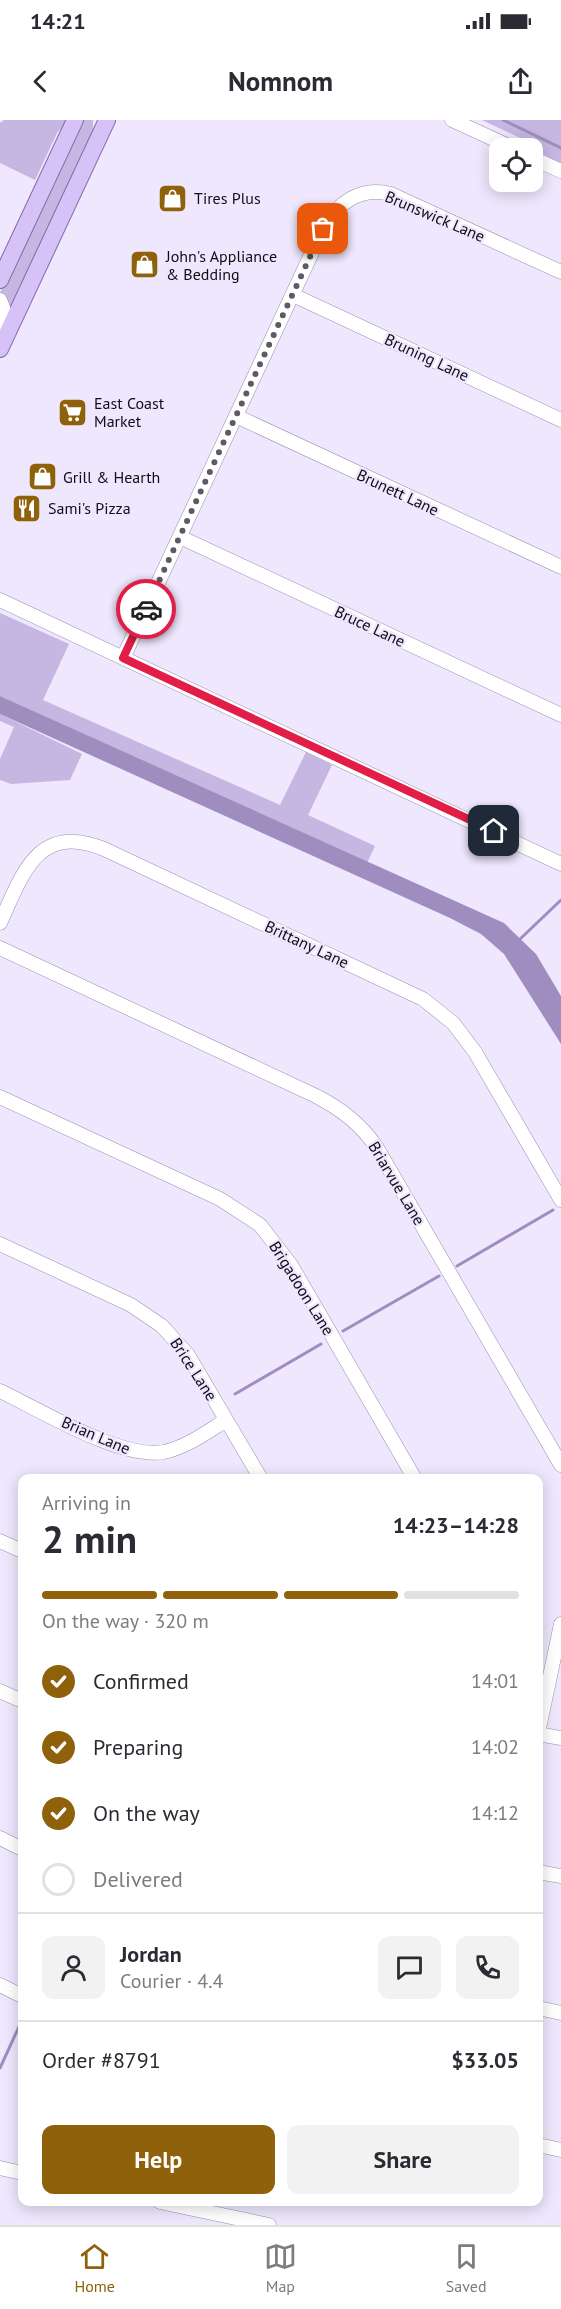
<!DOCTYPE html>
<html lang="en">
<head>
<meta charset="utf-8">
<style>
	body { margin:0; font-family:"PT Sans",sans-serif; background:#f2f2f3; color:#2b2b33; height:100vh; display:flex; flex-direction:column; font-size:22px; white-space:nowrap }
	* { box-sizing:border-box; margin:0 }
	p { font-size:20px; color:#7c7c81 }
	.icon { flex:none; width:33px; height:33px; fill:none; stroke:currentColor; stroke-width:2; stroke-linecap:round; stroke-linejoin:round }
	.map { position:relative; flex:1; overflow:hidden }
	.side { position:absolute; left:18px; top:1354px; width:525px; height:732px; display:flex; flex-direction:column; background:#fff; border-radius:12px; box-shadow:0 3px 15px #0003 }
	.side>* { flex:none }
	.tools { position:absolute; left:489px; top:18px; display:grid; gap:12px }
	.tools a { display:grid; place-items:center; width:54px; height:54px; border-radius:12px; background:#fff; box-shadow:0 3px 15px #0003; font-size:30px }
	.pin { position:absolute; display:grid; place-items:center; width:51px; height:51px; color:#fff; margin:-26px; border-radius:12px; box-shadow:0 3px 9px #0006 }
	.courier { position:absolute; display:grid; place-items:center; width:60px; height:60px; margin:-30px; border:4px solid #e11d48; border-radius:50%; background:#fff; color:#222; box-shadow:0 2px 8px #0007 }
	.headline em { font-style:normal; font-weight:800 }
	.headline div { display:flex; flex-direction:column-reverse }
	.headline { display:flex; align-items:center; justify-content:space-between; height:102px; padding:0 24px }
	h1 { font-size:39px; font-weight:800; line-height:45px }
	.bar { display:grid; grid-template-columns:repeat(4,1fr); gap:9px 6px; align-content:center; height:72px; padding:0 24px }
	.bar i { height:8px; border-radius:4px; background:#e1e1e2 }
	.bar .on { background:#8f610b }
	.bar p { grid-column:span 4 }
	.line { display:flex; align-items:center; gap:15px; padding:0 24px; border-top:2px solid #e1e1e2 }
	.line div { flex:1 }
	.round { display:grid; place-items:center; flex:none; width:63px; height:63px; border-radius:12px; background:#f2f2f3 }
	ol { padding:0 24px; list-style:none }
	li { display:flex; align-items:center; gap:18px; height:66px }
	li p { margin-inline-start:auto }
	li .icon { padding:6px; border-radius:50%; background:#8f610b; color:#fff; stroke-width:4 }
	li:last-child { color:#7c7c81 }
	li i { width:33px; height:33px; border:3px solid #e1e1e2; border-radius:50% }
	.cta { display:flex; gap:12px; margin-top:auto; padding:12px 24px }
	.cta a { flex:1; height:69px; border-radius:12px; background:#8f610b; color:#fff; font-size:24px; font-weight:800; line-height:69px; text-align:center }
	.cta a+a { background:#f2f2f3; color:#2b2b33 }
	.status { display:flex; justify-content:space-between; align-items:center; height:42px; padding:0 30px; background:#fff; direction:ltr }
	.status svg { height:16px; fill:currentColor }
	header { display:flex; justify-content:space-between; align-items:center; height:78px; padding:0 24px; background:#fff; font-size:27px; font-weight:800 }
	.tab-bar { display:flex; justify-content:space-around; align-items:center; height:84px; border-top:2px solid #e1e1e2; background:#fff; font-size:16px; color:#7c7c81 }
	.tab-bar a { display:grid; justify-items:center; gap:3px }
	.tab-bar .on { color:#8f610b }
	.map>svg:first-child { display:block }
</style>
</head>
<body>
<div class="status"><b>14:21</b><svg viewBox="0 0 49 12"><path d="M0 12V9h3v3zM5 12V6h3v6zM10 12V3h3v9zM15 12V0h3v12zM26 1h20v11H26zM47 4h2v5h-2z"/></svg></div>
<header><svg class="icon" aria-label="back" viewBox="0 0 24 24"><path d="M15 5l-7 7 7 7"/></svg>Nomnom<svg class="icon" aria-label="share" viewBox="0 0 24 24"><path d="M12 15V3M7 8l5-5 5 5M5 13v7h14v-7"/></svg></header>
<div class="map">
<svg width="561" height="2105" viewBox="0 0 561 2105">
	<rect width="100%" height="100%" fill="#eee7fd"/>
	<path fill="#c5b7e1" d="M 4,0 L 69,0 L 57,13 L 35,60 L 0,43 L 0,3 Z
		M 81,0 L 93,0 L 93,15 L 10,190 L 0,173 Z
		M 482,0 L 561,0 L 561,43 L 529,28 L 531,23 Z
		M 0,493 L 69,524 L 43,580 L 280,685 L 306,632 L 332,645 L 308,695 L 375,726 L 367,743 L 0,576 Z
		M 0,594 L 82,634 L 70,660 L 11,664 L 0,660 L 0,639 L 14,607 L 0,601 Z"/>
	<path fill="#9f8dbf" d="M 0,576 L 504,803 L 536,834 L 561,876 L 561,924 L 504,834 L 481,814 L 450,798 L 0,594 Z"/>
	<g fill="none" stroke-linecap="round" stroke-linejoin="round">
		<path stroke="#9f8dbf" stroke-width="3" d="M 503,0 L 561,28
			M 519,820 L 561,780
			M 457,1146 L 553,1090
			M 343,1211 L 439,1156
			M 235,1274 L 321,1224
			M 0,1948 L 22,1900"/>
		<defs>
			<path id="minor" d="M 452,0 L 513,28
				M 532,38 L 561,51
				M 293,175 L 561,300
				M 0,180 L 4,190 L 0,207
				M 236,296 L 561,447
				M 180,417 L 561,595
				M 0,480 L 561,744
				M 123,538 L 323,109 C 337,83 360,66 391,74 L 561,152
				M 0,803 C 23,753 38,702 104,729 L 423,879 L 453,903 L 475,932 L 561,1080
				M 0,828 L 316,976 C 341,989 361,1004 377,1028 L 561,1345
				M 0,977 L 220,1079 L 260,1105 L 291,1145 L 415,1359
				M 0,1124 L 131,1185 L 162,1206 L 188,1235 L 261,1359
				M 0,1271 C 40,1290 122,1340 164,1332 C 187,1327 207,1312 226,1300
				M 0,1421 L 22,1431
				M 0,1571 L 22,1581
				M 538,1613 L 561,1504
				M 538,1614 L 561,1618
				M 0,1718 L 22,1729
				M 538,1752 L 561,1756
				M 0,1865 L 22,1876
				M 538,1888 L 561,1893
				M 538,2025 L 561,2030
				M 0,2048 L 22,2053
				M 160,2082 L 269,2105"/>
			<path id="major" d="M 0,160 L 75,0
				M 0,229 L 107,0"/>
		</defs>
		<use href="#minor" stroke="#9890a9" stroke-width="15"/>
		<use href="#major" stroke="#8069a5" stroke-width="18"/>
		<use href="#minor" stroke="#fff" stroke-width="14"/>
		<use href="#major" stroke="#d7c2f7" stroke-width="16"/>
	</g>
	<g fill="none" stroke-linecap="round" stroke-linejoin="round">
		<path stroke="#5e5967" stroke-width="6" stroke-dasharray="0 10.8" d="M 146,489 L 323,109"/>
		<path stroke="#e11d48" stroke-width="8" d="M 146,489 L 123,538 L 494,711"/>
	</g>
	<defs>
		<symbol id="shop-square" viewBox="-11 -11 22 22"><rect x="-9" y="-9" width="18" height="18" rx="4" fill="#8f610b" stroke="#eee7fd"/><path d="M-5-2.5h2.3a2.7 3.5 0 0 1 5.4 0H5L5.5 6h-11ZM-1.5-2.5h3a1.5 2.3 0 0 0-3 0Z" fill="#fff"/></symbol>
		<symbol id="supermarket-square" viewBox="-11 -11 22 22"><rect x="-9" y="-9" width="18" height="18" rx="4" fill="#8f610b" stroke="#eee7fd"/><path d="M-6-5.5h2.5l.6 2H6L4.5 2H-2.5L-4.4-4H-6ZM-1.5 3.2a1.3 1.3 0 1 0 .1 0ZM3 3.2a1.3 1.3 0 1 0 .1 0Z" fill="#fff"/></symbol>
		<symbol id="restaurant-square" viewBox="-11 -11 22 22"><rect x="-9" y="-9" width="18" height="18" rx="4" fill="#8f610b" stroke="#eee7fd"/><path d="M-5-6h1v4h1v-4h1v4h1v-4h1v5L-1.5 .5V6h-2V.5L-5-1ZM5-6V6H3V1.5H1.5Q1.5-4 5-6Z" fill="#fff"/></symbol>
	</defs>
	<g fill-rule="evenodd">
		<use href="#shop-square" x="156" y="62" width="33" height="33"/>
		<use href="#shop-square" x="128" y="128" width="33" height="33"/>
		<use href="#supermarket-square" x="56" y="276" width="33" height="33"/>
		<use href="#shop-square" x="26" y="340" width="33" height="33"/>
		<use href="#restaurant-square" x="10" y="372" width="33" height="33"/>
	</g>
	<g text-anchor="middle" stroke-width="4.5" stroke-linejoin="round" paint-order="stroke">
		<g font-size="16" fill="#100d16" stroke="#eee7fd" text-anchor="start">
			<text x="194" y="84">Tires Plus</text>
			<text x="166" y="142">John's Appliance<tspan x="166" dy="18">&amp; Bedding</tspan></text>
			<text x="94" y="289">East Coast<tspan x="94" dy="18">Market</tspan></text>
			<text x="63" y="363">Grill &amp; Hearth</text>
			<text x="48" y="394">Sami's Pizza</text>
		</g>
		<g font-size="16" fill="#100d16" stroke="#eee7fd">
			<text transform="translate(435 96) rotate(23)" y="6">Brunswick Lane</text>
			<text transform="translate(427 237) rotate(25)" y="6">Bruning Lane</text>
			<text transform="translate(398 372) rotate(25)" y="6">Brunett Lane</text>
			<text transform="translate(370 506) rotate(25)" y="6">Bruce Lane</text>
			<text transform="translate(307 824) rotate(25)" y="6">Brittany Lane</text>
			<text transform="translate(397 1063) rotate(59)" y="6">Briarvue Lane</text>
			<text transform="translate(302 1168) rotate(58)" y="6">Brigadoon Lane</text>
			<text transform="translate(194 1249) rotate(57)" y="6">Brice Lane</text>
			<text transform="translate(96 1315) rotate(23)" y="6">Brian Lane</text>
		</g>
	</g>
</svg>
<div class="tools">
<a><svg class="icon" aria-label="locate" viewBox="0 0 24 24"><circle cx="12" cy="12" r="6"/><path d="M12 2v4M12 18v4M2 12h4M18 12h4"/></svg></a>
</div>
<div class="pin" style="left:323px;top:109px;background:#ea580c"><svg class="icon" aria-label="bag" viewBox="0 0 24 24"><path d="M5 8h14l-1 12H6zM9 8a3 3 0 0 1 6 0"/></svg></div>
<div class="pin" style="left:494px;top:711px;background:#1f2937"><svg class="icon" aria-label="home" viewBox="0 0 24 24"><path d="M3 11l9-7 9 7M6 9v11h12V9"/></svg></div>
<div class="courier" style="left:146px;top:489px"><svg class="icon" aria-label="car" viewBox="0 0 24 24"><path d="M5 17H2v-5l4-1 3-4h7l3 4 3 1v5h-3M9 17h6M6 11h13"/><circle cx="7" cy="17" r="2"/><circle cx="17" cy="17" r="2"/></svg></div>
<section class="side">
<div class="headline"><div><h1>2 min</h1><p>Arriving in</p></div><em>14:23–14:28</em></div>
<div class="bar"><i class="on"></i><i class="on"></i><i class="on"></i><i></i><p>On the way · 320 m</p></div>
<ol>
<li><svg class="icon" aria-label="check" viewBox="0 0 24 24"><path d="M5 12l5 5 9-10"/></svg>Confirmed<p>14:01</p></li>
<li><svg class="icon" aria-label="check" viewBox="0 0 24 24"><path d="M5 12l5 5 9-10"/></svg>Preparing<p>14:02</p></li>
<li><svg class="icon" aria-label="check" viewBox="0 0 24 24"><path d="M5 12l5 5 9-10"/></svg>On the way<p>14:12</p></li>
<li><i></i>Delivered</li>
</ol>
<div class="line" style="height:108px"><a class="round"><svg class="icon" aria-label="person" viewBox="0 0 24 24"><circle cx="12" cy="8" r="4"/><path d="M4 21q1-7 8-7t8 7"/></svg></a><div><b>Jordan</b><p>Courier · 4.4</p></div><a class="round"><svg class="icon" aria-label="chat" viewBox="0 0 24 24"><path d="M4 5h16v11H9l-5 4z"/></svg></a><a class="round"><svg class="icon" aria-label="phone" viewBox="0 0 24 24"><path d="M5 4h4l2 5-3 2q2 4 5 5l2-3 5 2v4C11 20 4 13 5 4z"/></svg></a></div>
<div class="line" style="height:78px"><div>Order #8791</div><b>$33.05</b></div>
<div class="cta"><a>Help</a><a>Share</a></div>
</section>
</div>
<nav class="tab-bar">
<a class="on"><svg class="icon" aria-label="home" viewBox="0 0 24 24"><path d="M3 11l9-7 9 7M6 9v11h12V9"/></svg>Home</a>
<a><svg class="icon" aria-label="map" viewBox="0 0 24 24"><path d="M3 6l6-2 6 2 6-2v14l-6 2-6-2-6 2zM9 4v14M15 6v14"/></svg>Map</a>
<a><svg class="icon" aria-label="saved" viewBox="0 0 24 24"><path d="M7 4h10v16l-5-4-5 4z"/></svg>Saved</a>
</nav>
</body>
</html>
